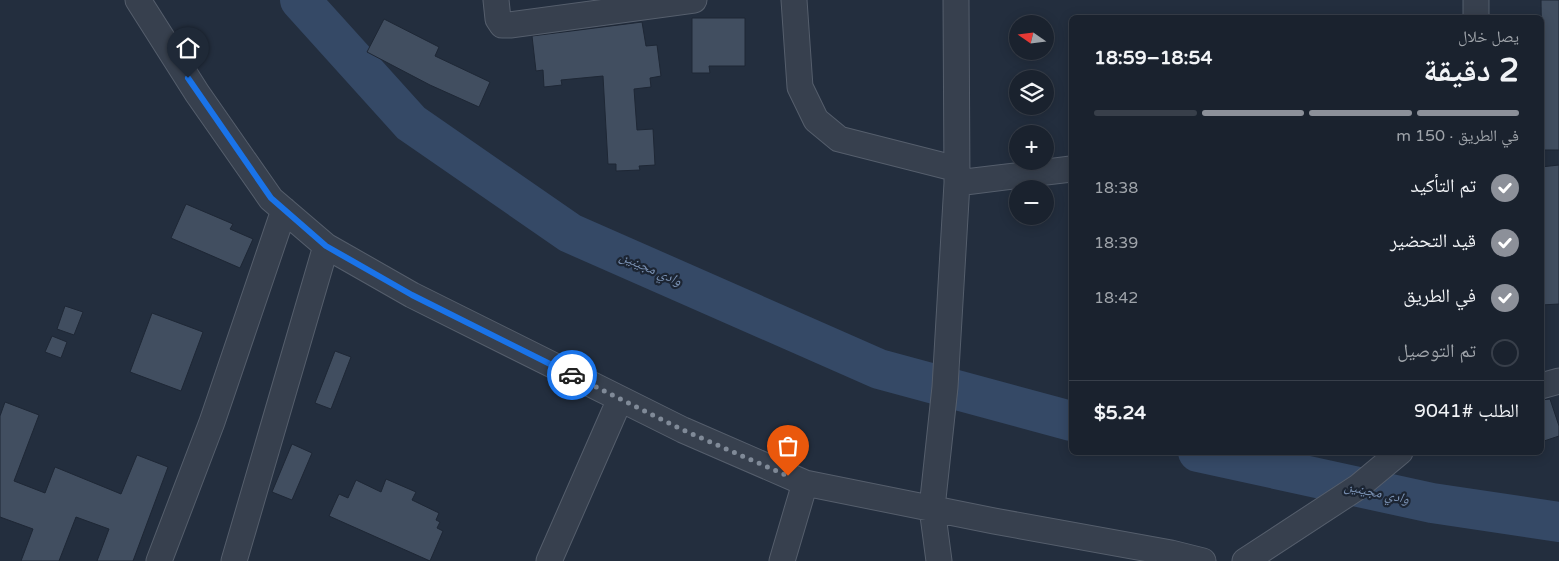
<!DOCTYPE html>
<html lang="ar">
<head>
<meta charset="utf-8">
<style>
	body { margin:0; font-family:"Varela Round","Noto Naskh Arabic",sans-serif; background:#232a36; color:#f1f3f6; direction:rtl; height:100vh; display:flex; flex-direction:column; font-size:19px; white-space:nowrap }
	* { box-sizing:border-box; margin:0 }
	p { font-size:16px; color:#9fa4aa }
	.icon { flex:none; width:28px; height:28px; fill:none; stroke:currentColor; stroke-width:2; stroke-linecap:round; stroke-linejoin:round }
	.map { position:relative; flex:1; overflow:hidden; direction:ltr }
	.details { position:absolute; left:1069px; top:15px; width:475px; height:440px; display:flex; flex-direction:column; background:#1a222e; border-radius:8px; box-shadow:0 2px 12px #0003,0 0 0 1px #383f4a; direction:rtl }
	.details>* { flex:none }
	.needle { width:32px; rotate:284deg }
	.tools { position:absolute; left:1009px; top:15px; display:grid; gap:10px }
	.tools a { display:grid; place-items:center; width:45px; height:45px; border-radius:50%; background:#1a222e; box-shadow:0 2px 12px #0003,0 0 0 1px #383f4a; font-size:25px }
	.pin { position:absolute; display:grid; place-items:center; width:42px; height:42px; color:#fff; margin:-51px -21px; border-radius:50% 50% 50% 0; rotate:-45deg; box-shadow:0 0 5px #0007 }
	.pin .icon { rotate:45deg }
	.courier { position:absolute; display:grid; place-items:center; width:50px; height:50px; margin:-25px; border:4px solid #1a73e8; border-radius:50%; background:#fff; color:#222; box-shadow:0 1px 6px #0007 }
	.head em { font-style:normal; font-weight:700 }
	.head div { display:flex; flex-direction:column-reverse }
	.head { display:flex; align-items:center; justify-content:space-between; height:85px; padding:0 25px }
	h1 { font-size:32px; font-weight:700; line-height:38px }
	.bar { display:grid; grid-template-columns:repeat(4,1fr); gap:8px 5px; align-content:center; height:60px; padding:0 25px }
	.bar i { height:6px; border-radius:4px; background:#383f4a }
	.bar .on { background:#8c9099 }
	.bar p { grid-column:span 4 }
	.line { display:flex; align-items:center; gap:12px; padding:0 25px; border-top:1px solid #383f4a }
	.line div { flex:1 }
	ol { padding:0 25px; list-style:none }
	li { display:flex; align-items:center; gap:15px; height:55px }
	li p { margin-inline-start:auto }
	li .icon { padding:5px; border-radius:50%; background:#8c9099; color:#fff; stroke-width:4 }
	li:last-child { color:#9fa4aa }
	li i { width:28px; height:28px; border:2px solid #383f4a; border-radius:50% }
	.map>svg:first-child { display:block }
</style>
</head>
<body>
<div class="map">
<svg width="1559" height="561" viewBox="0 0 1559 561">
	<rect width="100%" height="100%" fill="#232e3e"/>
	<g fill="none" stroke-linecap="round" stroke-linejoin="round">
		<path stroke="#354966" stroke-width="40" d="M 300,0 L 411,123 L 570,233 L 879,369 L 1071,421
			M 1198,452 L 1432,503 L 1559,522"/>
	</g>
	<path fill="#414e60" stroke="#1e2735" d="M 1541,0 L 1559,0 L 1559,150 L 1543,150 Z
		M 692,18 L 745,18 L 745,66 L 709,66 L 710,73 L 692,73 Z
		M 384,19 L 439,47 L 435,56 L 490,82 L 479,107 L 430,85 L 367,52 Z
		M 642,22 L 646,46 L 657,45 L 661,76 L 650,78 L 651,87 L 634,89 L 637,130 L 653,129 L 655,165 L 639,166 L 640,170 L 616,171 L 616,164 L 608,164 L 603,76 L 561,80 L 562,85 L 544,87 L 543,70 L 536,71 L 532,36 Z
		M 1559,165 L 1559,304 L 1541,305 L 1541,167 Z
		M 186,204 L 233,224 L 230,229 L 253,239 L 240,268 L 171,238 Z
		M 65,306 L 83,312 L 74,335 L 57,329 Z
		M 152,313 L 203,332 L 181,391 L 130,372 Z
		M 52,336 L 67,342 L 61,358 L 45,352 Z
		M 335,351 L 351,357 L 331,409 L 315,403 Z
		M 1550,399 L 1559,426 L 1559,436 L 1541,442 L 1541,400 Z
		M 5,402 L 39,415 L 14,481 L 45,493 L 55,467 L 121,494 L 137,455 L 168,467 L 133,561 L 97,561 L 109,529 L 76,517 L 59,561 L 21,561 L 33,529 L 0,517 L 0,416 Z
		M 292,444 L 312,453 L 292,500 L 272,492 Z
		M 386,479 L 416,492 L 412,500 L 439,513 L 436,520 L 440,522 L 437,528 L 443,531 L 430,561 L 329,516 L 339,494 L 348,498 L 356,480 L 381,492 Z"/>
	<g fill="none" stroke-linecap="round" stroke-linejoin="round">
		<defs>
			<path id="street" d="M 138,0 L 197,93 L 271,199 L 326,246 L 412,295 L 683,430 L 805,483 L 994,521 L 1171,553 L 1203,561
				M 496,0 L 498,19 L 502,25 L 510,25 L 694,0
				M 794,0 L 800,87 L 816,120 L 839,139 L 957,169
				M 1476,0 L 1476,18
				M 957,183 L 1071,169
				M 1541,386 L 1559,381
				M 159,561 L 212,422 L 284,210
				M 234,561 L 326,246
				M 549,561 L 620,399
				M 782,561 L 805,483
				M 939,561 L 932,508 L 945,387 L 957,183 L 956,0
				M 1245,561 L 1358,487 L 1400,452"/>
		</defs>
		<use href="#street" stroke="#555e6c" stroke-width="27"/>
		<use href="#street" stroke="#37404e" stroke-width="25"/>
	</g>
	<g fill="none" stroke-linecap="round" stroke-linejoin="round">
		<path stroke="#808a98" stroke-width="5" stroke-dasharray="0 9" d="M 572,375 L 683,430 L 788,476"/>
		<path stroke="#1a73e8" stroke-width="6" d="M 188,78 L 271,198 L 326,246 L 412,295 L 572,375"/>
	</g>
	<g text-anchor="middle" stroke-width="4.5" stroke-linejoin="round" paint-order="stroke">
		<g font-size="14" font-style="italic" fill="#7990b2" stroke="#1c2533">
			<text transform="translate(651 268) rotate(24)" y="5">وادي مجينين</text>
			<text transform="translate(1377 492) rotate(12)" y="5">وادي مجينين</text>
		</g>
	</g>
</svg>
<div class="tools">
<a><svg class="needle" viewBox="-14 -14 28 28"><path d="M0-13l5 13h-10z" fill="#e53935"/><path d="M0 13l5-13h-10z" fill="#9fa4aa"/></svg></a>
<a><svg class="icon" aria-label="layers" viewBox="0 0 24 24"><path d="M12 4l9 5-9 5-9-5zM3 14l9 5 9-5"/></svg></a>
<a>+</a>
<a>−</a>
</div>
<div class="pin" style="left:788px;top:476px;background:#ea580c"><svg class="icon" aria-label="bag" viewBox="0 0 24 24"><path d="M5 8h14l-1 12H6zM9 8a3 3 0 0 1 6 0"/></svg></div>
<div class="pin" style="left:188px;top:78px;background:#1f2937"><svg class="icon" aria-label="home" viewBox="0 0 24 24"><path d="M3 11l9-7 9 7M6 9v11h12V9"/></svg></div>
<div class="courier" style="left:572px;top:375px"><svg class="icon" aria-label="car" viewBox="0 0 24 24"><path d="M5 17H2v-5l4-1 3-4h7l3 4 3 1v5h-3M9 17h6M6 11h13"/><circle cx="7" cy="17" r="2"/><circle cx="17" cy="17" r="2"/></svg></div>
<section class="details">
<div class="head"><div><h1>2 دقيقة</h1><p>يصل خلال</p></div><em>18:54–18:59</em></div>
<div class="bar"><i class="on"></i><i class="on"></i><i class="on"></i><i></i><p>في الطريق · 150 m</p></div>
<ol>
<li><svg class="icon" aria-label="check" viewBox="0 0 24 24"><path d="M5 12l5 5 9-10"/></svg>تم التأكيد<p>18:38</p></li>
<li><svg class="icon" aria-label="check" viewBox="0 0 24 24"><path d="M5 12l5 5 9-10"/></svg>قيد التحضير<p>18:39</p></li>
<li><svg class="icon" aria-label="check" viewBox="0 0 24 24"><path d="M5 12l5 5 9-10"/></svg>في الطريق<p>18:42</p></li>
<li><i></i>تم التوصيل</li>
</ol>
<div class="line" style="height:65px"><div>الطلب #9041</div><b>$5.24</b></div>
</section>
</div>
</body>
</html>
